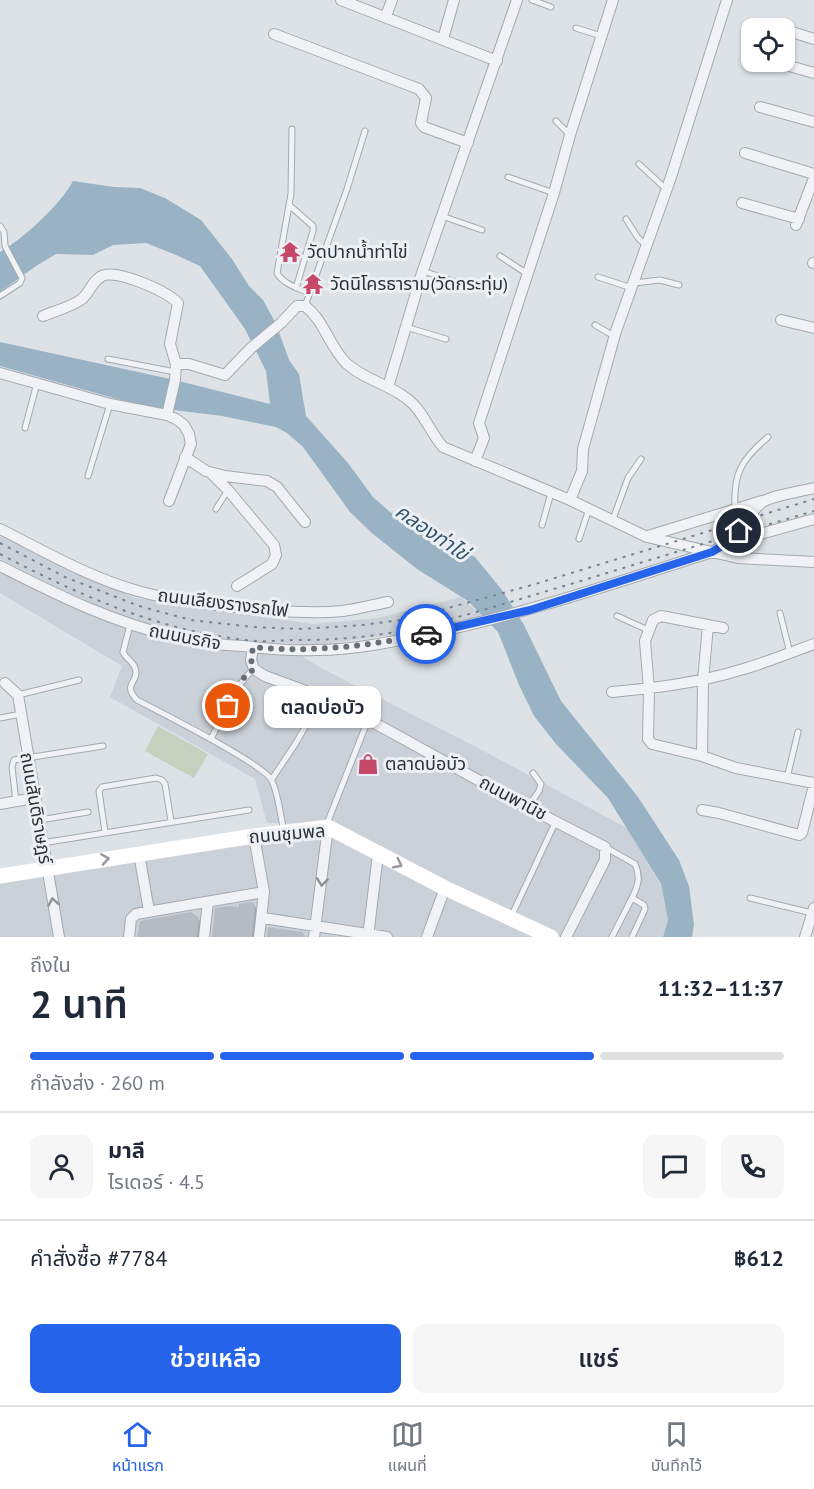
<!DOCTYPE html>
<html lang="th">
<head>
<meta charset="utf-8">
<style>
	body { margin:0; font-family:"PT Sans","Noto Sans Thai",sans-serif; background:#f6f6f7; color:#1f2937; height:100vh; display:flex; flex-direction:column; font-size:22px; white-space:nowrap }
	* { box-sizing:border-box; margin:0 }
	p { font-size:20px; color:#747a83 }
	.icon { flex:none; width:33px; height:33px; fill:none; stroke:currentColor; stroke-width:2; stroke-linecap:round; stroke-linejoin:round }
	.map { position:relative; height:937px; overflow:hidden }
	.details { display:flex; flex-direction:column; background:#fff; flex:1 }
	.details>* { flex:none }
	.buttons { position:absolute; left:741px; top:18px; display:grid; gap:12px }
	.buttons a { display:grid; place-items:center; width:54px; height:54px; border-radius:12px; background:#fff; box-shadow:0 2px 4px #0004; font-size:30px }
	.pin { position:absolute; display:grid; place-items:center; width:51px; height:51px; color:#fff; margin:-26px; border:3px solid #fff; border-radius:50%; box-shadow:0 2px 6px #0007 }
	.courier { position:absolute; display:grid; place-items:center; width:60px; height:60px; margin:-30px; border:4px solid #2563eb; border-radius:50%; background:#fff; color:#222; box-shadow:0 2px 8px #0007 }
	.bubble { position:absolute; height:42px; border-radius:12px; background:#fff; box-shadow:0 2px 4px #0004; font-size:20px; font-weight:600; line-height:42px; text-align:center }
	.head em { font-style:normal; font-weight:600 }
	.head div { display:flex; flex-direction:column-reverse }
	.head { display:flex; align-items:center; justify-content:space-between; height:102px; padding:0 30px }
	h1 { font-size:39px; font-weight:600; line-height:45px }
	.bar { display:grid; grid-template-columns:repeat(4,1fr); gap:9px 6px; align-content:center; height:72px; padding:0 30px }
	.bar i { height:8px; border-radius:4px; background:#e0e1e3 }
	.bar .current { background:#2563eb }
	.bar p { grid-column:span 4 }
	.line { display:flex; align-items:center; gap:15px; padding:0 30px; border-top:2px solid #e0e1e3 }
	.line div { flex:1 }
	.round { display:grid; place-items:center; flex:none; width:63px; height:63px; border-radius:12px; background:#f6f6f7 }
	.action { display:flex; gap:12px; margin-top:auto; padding:12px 30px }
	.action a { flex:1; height:69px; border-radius:12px; background:#2563eb; color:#fff; font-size:24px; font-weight:600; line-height:69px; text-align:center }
	.action a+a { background:#f6f6f7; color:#1f2937 }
	.dock { display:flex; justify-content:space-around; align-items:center; height:84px; border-top:2px solid #e0e1e3; background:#fff; font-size:16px; color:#747a83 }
	.dock a { display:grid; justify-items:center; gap:3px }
	.dock .current { color:#2563eb }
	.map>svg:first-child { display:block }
</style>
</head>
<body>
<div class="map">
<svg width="814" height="937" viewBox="0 0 814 937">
	<rect width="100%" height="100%" fill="#dde2e6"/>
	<path fill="#cbd1d8" d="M 0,537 L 135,598 L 313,624 L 378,618 L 461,597 L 482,616 L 408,633 L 314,645 L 209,639 L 162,630 L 120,616 L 55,587 L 0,559 Z
		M 0,569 L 111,621 L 300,655 L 323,669 L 480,749 L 627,828 L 661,886 L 668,920 L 663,937 L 561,937 L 331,824 L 267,823 L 255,779 L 110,697 L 122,666 L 0,593 Z
		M 324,831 L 542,937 L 0,937 L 0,878 Z"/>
	<path fill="#c5d0bf" d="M 158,726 L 208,754 L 194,778 L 145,751 Z"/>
	<path fill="#9ab3c4" d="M 73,181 L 114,187 L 140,188 L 165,198 L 201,220 L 232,259 L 249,286 L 263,300 L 276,324 L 289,360 L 299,374 L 306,416 L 348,463 L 373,497 L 390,512 L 475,557 L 502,590 L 524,625 L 561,701 L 638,797 L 679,860 L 689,886 L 694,925 L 692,937 L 663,937 L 668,920 L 661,884 L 608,798 L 556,744 L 534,716 L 519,685 L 498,632 L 468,601 L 417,569 L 373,534 L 350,512 L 303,447 L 287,433 L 276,427 L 222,416 L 157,408 L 124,401 L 0,366 L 0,342 L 175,380 L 270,404 L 266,371 L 245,329 L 200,266 L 176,255 L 146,243 L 113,245 L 93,255 L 56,254 L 36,266 L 0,292 L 0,252 C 23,239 61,204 73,181 Z"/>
	<path fill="#0003" d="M 252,904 L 258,910 L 255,937 L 213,937 L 240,909 Z
		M 198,919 L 202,923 L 201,937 L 137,937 Z"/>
	<path fill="#b5bbc3" d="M 252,902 L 255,905 L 252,937 L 212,937 L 215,908 L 228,906 L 239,907 L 239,904 Z
		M 191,912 L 199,918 L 197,937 L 137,937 L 140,921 Z
		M 268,927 L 302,932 L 306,937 L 267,937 Z"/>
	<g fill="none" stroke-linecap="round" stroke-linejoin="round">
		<defs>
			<path id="lane" d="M 532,0 L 551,7
				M 576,28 L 601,36
				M 556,121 L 570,135
				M 292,129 L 291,194 L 277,273 C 283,284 298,288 309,293
				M 639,164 L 666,189
				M 508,177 L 554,193
				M 289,205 L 313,226 L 313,231 L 296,288
				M 442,216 L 482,230
				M 626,219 L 638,238 L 645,244
				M 0,226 L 4,232 L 5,246 L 22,278 L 20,283 L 0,296
				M 500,256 L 526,273
				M 423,271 L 462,284
				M 598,277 L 632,288
				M 634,283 L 660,280 L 679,285
				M 305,306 L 347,189 L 365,131
				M 595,325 L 614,336
				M 406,327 L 446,339
				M 108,359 L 175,372
				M 25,428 L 37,383
				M 88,476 L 110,404
				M 735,508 C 733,473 742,459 768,437
				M 216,509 L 228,490
				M 613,519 L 628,478 L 641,459
				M 542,525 L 551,493
				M 579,539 L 589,509
				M 780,613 L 790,653
				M 617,616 L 648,630
				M 130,625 L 123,652 C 126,659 133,661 135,668 C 140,683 121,683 137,700 C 158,711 266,765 272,781 C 279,796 280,815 284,831
				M 18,695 L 79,680
				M 0,718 L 21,714
				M 211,739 C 223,715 234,686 254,669
				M 787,778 L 798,732
				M 272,779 L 296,743 L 322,697
				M 16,801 L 12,767 L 14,760 L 103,746
				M 528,807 L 539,791 L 541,784 L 533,773
				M 40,820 L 88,812
				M 328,825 L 328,821 L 368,720
				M 105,832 L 99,791 L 102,787 L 156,778 L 162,780 L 165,784 L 171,821
				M 42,843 L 249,810
				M 605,847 L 635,864 C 641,877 638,886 632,898
				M 750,898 L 812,913
				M 511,917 L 555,823
				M 612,937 L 632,898 L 644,905 L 645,909 L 632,937"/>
			<path id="street" d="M 341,0 L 497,61
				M 386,16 L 392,0
				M 792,32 L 814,39
				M 274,34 L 419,89 L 426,98 L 421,123 L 424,127 L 468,143
				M 443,39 L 454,0
				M 775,62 L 814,73
				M 760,107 L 814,122
				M 745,153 L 814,174
				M 742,203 L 799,219
				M 796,225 L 814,178
				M 813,263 L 814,263
				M 43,316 C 55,311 71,307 82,299 C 90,292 93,279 104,275 C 121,271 166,291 178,303 L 170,344 L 176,364 L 175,380 L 167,415
				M 781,320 L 814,328
				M 176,364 L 189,364 L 225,375 L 251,348 L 281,323 L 297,306 L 305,306 C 324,320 329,346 346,363 C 363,379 388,384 406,398 C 423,410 429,431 443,447 L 570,500 L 647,537 L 738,558 L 814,562
				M 0,373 L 110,404 L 167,415 L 176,419 L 184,425 L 189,434 L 191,444 L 169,501
				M 388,387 L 422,273 L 517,0
				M 185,457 L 206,471 L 225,476 L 267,481 L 277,487 L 305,522
				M 475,461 L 484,438 L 479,423 L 554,193 L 570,135 L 613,0
				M 210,472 L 228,490 L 274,545 L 276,555 L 272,564 L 237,586
				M 570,500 L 582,471 L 583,449 L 616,331 L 671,177 L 727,0
				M 0,529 C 44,551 90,578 138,591 C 173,601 210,605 247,608 C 279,611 311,614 343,611 C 358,609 373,605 388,602
				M 648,536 L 762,501
				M 728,543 L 814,519
				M 0,566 C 57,595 114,623 176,637 C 198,643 221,645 244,646 C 268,649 292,651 316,650 C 354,650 392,642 428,634 C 525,614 618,582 712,552 C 734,542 744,519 761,503 C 769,496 802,491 814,488
				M 723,628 L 661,616 L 653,620 L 645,641 L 649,689 L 648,739 L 652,744 L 702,756 L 736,768 L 814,783
				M 253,647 L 251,660 L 254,669 L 265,676 L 322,697 L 380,726 L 527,807 L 605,847 L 605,860 L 566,937
				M 5,683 L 18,695 L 59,937
				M 612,692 C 655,688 698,683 740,670 C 765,663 790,653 814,644
				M 702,756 L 703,680 L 708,626
				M 0,804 L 34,798
				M 702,810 L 719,813 L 799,835 L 802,833 L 814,785
				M 254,836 L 264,892 L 259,937
				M 139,854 L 149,911
				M 263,918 L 387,937
				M 129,937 L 131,919 L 136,914 L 264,892
				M 204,937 L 208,902
				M 314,937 L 328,827
				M 368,937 L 378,854
				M 427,937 L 445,888
				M 805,937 L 814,908"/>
		</defs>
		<use href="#lane" stroke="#a3a9b0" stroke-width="7"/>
		<use href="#street" stroke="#a3a9b0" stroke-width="12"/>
		<use href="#lane" stroke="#f0f2f5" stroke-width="5"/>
		<use href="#street" stroke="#f0f2f5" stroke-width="10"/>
		<path stroke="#fff" stroke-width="15" d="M 0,876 L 254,836 L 328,827 L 445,888 L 551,937"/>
		<path stroke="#78838f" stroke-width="2" stroke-dasharray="3 6" stroke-linecap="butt" d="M 0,543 L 65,577 L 139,606 L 191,620 L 253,627 L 302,629 L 363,625 L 408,619 L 532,585 L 814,499
			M 0,554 C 81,596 163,633 256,641 C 269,642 283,640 297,640 C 335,640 376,637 414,628 C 467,616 519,599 571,584 C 652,559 733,535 814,511"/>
	</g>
	<defs><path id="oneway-chevron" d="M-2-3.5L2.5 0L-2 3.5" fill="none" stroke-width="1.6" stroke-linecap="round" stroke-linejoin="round" transform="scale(1.5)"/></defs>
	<g stroke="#94989e">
		<use href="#oneway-chevron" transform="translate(105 859) rotate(-9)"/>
		<use href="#oneway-chevron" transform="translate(398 864) rotate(27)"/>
	</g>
	<g stroke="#8c9298">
		<use href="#oneway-chevron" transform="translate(322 882) rotate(97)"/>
		<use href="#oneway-chevron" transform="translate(53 902) rotate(-100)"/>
	</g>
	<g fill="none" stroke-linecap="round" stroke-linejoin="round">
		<path stroke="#676f78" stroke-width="6" stroke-dasharray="0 10.8" d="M 228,706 L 245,676 L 254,669 L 251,660 L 253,647 C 312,653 368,646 426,634"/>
		<path stroke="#2563eb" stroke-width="8" d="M 426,634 L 530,610 L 712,552 L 725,544 L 739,531"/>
	</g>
	<defs>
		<symbol id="temple-bare" viewBox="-9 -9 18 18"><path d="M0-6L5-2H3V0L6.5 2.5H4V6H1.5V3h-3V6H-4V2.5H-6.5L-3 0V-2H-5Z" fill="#c54868" stroke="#ecf0f4" stroke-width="2.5" paint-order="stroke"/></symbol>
		<symbol id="shop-bare" viewBox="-9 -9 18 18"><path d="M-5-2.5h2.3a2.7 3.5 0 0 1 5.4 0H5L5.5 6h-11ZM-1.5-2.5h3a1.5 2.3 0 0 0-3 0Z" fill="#c54868" stroke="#ecf0f4" stroke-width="2.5" paint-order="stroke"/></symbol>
	</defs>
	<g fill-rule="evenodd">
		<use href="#temple-bare" x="275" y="237" width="30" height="30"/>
		<use href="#temple-bare" x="298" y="269" width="30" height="30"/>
		<use href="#shop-bare" x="353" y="749" width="30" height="30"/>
	</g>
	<g text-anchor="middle" stroke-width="6" stroke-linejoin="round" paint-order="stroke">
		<g font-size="18" fill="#28313c" stroke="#ecf0f4" text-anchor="start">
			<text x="307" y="258">วัดปากน้ำท่าไข่</text>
			<text x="330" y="290">วัดนิโครธาราม(วัดกระทุ่ม)</text>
			<text x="385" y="770">ตลาดบ่อบัว</text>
		</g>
		<g font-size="18" fill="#28313c" stroke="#ecf0f4">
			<text transform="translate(223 603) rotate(7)" y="6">ถนนเลียงรางรถไฟ</text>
			<text transform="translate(185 637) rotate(11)" y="6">ถนนนรกิจ</text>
			<text transform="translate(513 798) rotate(28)" y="6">ถนนพานิช</text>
			<text transform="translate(36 808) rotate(80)" y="6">ถนนสันติราษฎร์</text>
			<text transform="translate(287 834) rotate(-5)" y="6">ถนนชุมพล</text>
		</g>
		<g font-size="20" font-style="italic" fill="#34546d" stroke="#ecf0f4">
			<text transform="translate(432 532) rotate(34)" y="7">คลองท่าไข่</text>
		</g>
	</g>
</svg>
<div class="buttons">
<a><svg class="icon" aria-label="locate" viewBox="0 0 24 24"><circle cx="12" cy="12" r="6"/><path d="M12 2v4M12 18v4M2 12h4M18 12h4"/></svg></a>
</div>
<div class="pin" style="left:228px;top:706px;background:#ea580c"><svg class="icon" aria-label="bag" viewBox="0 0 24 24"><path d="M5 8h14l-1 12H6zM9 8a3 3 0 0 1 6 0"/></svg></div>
<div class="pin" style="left:739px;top:531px;background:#1f2937"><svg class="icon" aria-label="home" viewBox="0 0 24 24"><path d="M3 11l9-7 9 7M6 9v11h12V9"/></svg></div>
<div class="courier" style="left:426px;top:634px"><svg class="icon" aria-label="car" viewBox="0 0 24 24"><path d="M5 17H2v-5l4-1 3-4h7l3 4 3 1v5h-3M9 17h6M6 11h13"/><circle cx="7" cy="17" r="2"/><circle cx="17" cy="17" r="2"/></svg></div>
<div class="bubble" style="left:264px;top:686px;width:117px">ตลดบ่อบัว</div>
</div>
<section class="details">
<div class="head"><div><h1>2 นาที</h1><p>ถึงใน</p></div><em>11:32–11:37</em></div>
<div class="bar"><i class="current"></i><i class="current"></i><i class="current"></i><i></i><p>กำลังส่ง · 260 m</p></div>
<div class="line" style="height:108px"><a class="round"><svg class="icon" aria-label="person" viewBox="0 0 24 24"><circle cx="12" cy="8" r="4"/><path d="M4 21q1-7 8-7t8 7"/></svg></a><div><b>มาลี</b><p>ไรเดอร์ · 4.5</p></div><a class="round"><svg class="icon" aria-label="chat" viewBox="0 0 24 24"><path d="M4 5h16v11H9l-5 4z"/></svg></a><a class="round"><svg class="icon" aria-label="phone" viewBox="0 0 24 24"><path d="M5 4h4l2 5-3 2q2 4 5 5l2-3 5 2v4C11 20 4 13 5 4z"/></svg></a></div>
<div class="line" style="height:78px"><div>คำสั่งซื้อ #7784</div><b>฿612</b></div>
<div class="action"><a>ช่วยเหลือ</a><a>แชร์</a></div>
</section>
<nav class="dock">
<a class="current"><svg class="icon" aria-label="home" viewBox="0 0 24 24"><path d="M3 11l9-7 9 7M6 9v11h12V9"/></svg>หน้าแรก</a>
<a><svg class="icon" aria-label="map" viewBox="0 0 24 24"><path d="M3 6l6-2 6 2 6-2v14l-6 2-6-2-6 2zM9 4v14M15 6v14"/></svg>แผนที่</a>
<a><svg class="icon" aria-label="saved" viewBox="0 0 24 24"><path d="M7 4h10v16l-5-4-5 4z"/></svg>บันทึกไว้</a>
</nav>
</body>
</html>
